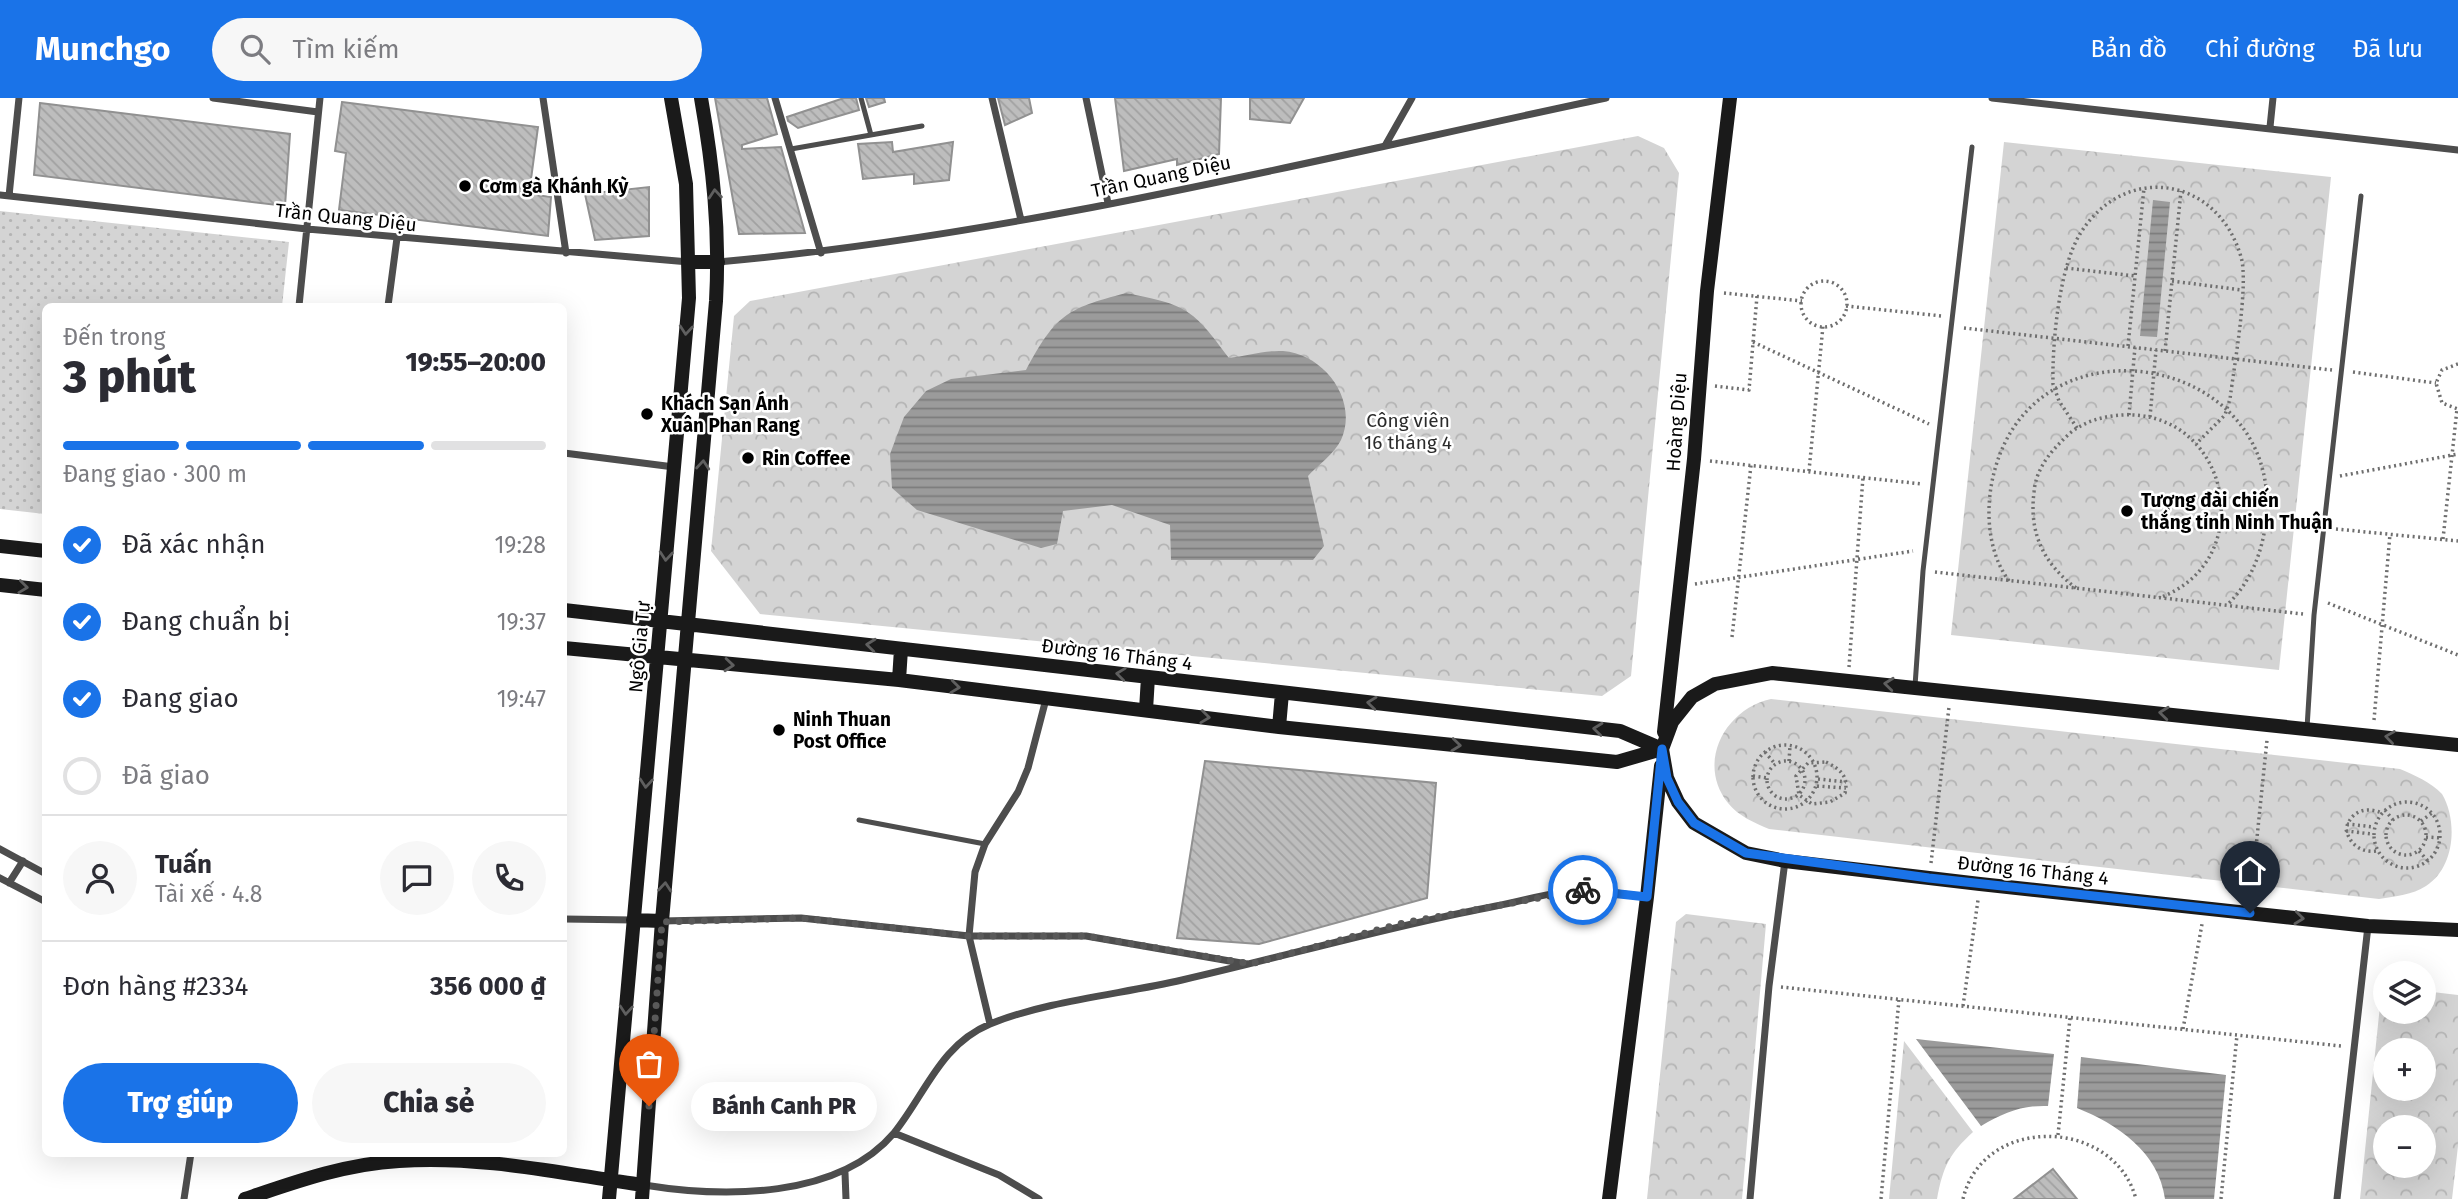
<!DOCTYPE html>
<html lang="vi">
<head>
<meta charset="utf-8">
<style>
	body { margin:0; font-family:"Fira Sans",sans-serif; background:#f7f7f7; color:#2b2b33; height:100vh; display:flex; flex-direction:column; font-size:26px; white-space:nowrap }
	* { box-sizing:border-box; margin:0 }
	p { font-size:23px; color:#7c7c81 }
	.icon { flex:none; width:38px; height:38px; fill:none; stroke:currentColor; stroke-width:2; stroke-linecap:round; stroke-linejoin:round }
	.map { position:relative; flex:1; overflow:hidden }
	.sheet { position:absolute; left:42px; top:205px; width:525px; height:854px; display:flex; flex-direction:column; background:#fff; border-radius:10px; box-shadow:0 7px 28px #0002 }
	.sheet>* { flex:none }
	.buttons { position:absolute; left:2373px; top:863px; display:grid; gap:14px }
	.buttons a { display:grid; place-items:center; width:63px; height:63px; border-radius:50%; background:#fff; box-shadow:0 7px 28px #0002; font-size:35px }
	.pin { position:absolute; display:grid; place-items:center; width:60px; height:60px; color:#fff; margin:-72px -30px; border-radius:50% 50% 50% 0; rotate:-45deg; box-shadow:0 0 7px #0007 }
	.pin .icon { rotate:45deg }
	.courier { position:absolute; display:grid; place-items:center; width:70px; height:70px; margin:-35px; border:5px solid #1a73e8; border-radius:50%; background:#fff; color:#222; box-shadow:0 2px 9px #0007 }
	.bubble { position:absolute; height:49px; border-radius:24px; background:#fff; box-shadow:0 7px 28px #0002; font-size:23px; font-weight:800; line-height:49px; text-align:center }
	.summary em { font-style:normal; font-weight:800 }
	.summary div { display:flex; flex-direction:column-reverse }
	.summary { display:flex; align-items:center; justify-content:space-between; height:119px; padding:0 21px }
	h1 { font-size:46px; font-weight:800; line-height:52px }
	.bar { display:grid; grid-template-columns:repeat(4,1fr); gap:10px 7px; align-content:center; height:84px; padding:0 21px }
	.bar i { height:9px; border-radius:5px; background:#e1e1e2 }
	.bar .current { background:#1a73e8 }
	.bar p { grid-column:span 4 }
	.line { display:flex; align-items:center; gap:18px; padding:0 21px; border-top:2px solid #e1e1e2 }
	.line div { flex:1 }
	.round { display:grid; place-items:center; flex:none; width:74px; height:74px; border-radius:37px; background:#f7f7f7 }
	ol { padding:0 21px; list-style:none }
	li { display:flex; align-items:center; gap:21px; height:77px }
	li p { margin-inline-start:auto }
	li .icon { padding:7px; border-radius:50%; background:#1a73e8; color:#fff; stroke-width:4 }
	li:last-child { color:#7c7c81 }
	li i { width:38px; height:38px; border:4px solid #e1e1e2; border-radius:50% }
	.cta { display:flex; gap:14px; margin-top:auto; padding:14px 21px }
	.cta a { flex:1; height:80px; border-radius:42px; background:#1a73e8; color:#fff; font-size:28px; font-weight:800; line-height:80px; text-align:center }
	.cta a+a { background:#f7f7f7; color:#2b2b33 }
	header { display:flex; align-items:center; gap:42px; box-sizing:border-box; height:98px; padding:0 35px; background:#1a73e8; color:#fff }
	header strong { font-size:33px }
	nav { display:flex; gap:38px; margin-inline-start:auto; font-size:24px }
	.search { width:490px; height:63px; background:#f7f7f7; display:flex; align-items:center; gap:18px; box-sizing:border-box; padding:0 24px; border-radius:38px; color:#7c7c81; font-size:26px }
	.map>svg:first-child { display:block }
</style>
</head>
<body>
<header>
<strong>Munchgo</strong>
<div class="search"><svg class="icon" aria-label="search" viewBox="0 0 24 24"><circle cx="10" cy="10" r="6"/><path d="M15 15l6 6"/></svg>Tìm kiếm</div>
<nav><a>Bản đồ</a><a>Chỉ đường</a><a>Đã lưu</a></nav>
</header>
<div class="map">
<svg width="2458" height="1101" viewBox="0 0 2458 1101">
	<defs>
		<pattern id="grass-dots" width="8" height="8" patternUnits="userSpaceOnUse" patternTransform="scale(1.75)"><rect width="8" height="8" fill="#d4d4d4"/><path d="M2 2h.1M6 6h.1" fill="none" stroke="#b4b4b4" stroke-width="1.8" stroke-linecap="round"/></pattern>
		<pattern id="park-crowns" width="20" height="18" patternUnits="userSpaceOnUse" patternTransform="scale(1.75)"><rect width="20" height="18" fill="#d4d4d4"/><path d="M2 6a3 3 0 1 1 6 0M12 15a3 3 0 1 1 6 0" fill="none" stroke="#b4b4b4"/></pattern>
		<pattern id="water-rules" width="6" height="5" patternUnits="userSpaceOnUse" patternTransform="scale(1.75)"><rect width="6" height="5" fill="#9b9b9b"/><path d="M0 2.5h6" fill="none" stroke="#7c7c7c"/></pattern>
		<pattern id="building-back-hatch" width="6" height="6" patternUnits="userSpaceOnUse" patternTransform="scale(1.75)"><rect width="6" height="6" fill="#bdbdbd"/><path d="M-1 5l2 2M0 0l6 6M5-1l2 2" fill="none" stroke="#a1a1a1"/></pattern>
	</defs>
	<rect width="100%" height="100%" fill="#fff"/>
	<path fill="url(#grass-dots)" d="M 0,113 L 289,144 L 282,208 L 46,208 L 45,416 L 0,411 Z"/>
	<path fill="url(#park-crowns)" fill-rule="evenodd" d="M 1638,38 L 1664,50 L 1679,75 L 1631,578 L 1602,598 L 760,516 L 711,453 L 734,218 L 750,203 Z
		M 2004,44 L 2331,79 L 2279,572 L 1951,537 Z
		M 1771,601 L 2400,671 C 2414,677 2431,684 2442,696 C 2458,723 2455,770 2426,788 C 2412,797 2396,798 2379,801 L 1769,731 C 1755,725 1738,718 1728,705 C 1696,665 1725,611 1771,601 Z
		M 1686,816 L 1766,826 L 1742,1101 L 1647,1101 L 1676,824 Z
		M 2382,888 L 2385,889 L 2385,914 L 2424,914 L 2424,893 L 2458,897 L 2458,1048 L 2452,1101 L 2360,1101 ZM 2424,952 L 2424,990 L 2385,990 L 2385,952 ZM 2424,1029 L 2424,1068 L 2385,1068 L 2385,1029 Z
		M 1904,943 L 1973,1034 C 1949,1056 1943,1069 1937,1101 L 1889,1101 Z"/>
	<path fill="url(#water-rules)" d="M 2153,102 L 2170,104 L 2157,239 L 2140,238 Z
		M 1126,195 C 1187,207 1192,210 1229,260 C 1246,258 1266,252 1283,253 C 1324,256 1359,302 1341,342 C 1335,355 1317,368 1308,378 L 1324,448 L 1313,462 L 1171,462 L 1170,427 L 1112,407 L 1063,413 L 1057,446 L 1041,450 L 917,412 L 892,390 L 890,356 L 904,319 L 926,293 L 951,281 L 1026,272 C 1056,217 1065,211 1126,195 Z
		M 1916,941 L 2054,956 L 2048,1008 C 2022,1007 2004,1015 1981,1028 Z
		M 2081,959 L 2226,977 L 2214,1101 L 2165,1101 C 2159,1054 2117,1026 2077,1010 Z"/>
	<path fill="url(#building-back-hatch)" stroke="#919191" stroke-width="2" d="M 715,0 L 767,0 L 777,36 L 742,47 L 742,51 L 781,49 L 805,135 L 739,136 Z
		M 844,0 L 856,0 L 859,12 L 798,30 L 788,23 L 787,19 Z
		M 866,0 L 884,0 L 885,4 L 869,9 Z
		M 998,0 L 1029,0 L 1032,15 L 1005,27 Z
		M 1115,0 L 1221,0 L 1219,56 L 1177,67 L 1177,61 L 1124,73 Z
		M 1250,0 L 1304,0 L 1290,25 L 1250,21 Z
		M 342,4 L 538,29 L 529,96 L 551,99 L 548,138 L 339,112 L 346,55 L 335,53 Z
		M 40,5 L 290,36 L 285,108 L 34,77 Z
		M 892,44 L 893,54 L 953,44 L 949,82 L 914,86 L 914,76 L 863,81 L 858,46 Z
		M 649,89 L 649,138 L 595,142 L 585,96 Z
		M 1205,663 L 1436,685 L 1427,800 L 1259,846 L 1177,840 Z
		M 2053,1071 L 2077,1101 L 2014,1101 Z"/>
	<g fill="none" stroke-linecap="round" stroke-linejoin="round">
		<path stroke="#6f6f6f" stroke-width="3.5" stroke-dasharray="2 3.5" stroke-linecap="butt" d="M 2066,170 L 2135,178
			M 2172,183 L 2242,192
			M1801 206a23 23 0 1 1 46 0a23 23 0 1 1-46 0Z
			M 1724,195 L 1802,203
			M 1846,208 L 1942,218
			M 1964,230 L 2332,272
			M 1753,244 L 1929,326
			M 2128,248 L 2144,90
			M 2165,253 L 2181,93
			M 2458,266 L 2442,272 L 2436,285 L 2442,305 L 2458,311
			M 2353,274 L 2436,285
			M 1715,288 L 1749,292 L 1757,198
			M 2129,317 L 2135,249
			M 2150,319 L 2156,252
			M 2077,330 L 2059,303 L 2053,286 C 2052,246 2059,170 2080,136 C 2124,64 2218,78 2241,159 C 2249,185 2234,269 2230,301 L 2225,317 L 2196,346
			M 1710,363 L 1922,386
			M 1809,373 L 1823,228
			M 2340,378 L 2458,356
			M 2336,431 L 2458,443
			M 2443,441 L 2457,311
			M 1935,474 L 2303,516
			M 2009,483 C 1986,452 1985,406 1995,371 C 2039,212 2284,258 2266,423 C 2262,455 2251,484 2227,507
			M 1695,486 L 1913,453
			M 2076,490 C 2043,465 2029,435 2034,394 C 2036,370 2051,353 2068,337 C 2082,324 2103,318 2122,317 C 2230,311 2261,463 2159,500
			M 2328,505 L 2458,557
			M 1732,539 L 1751,367
			M 1849,569 L 1863,379
			M 2374,622 L 2390,436
			M1753 679a32 32 0 1 1 64 0a32 32 0 1 1-64 0Z
			M 1765,654 L 1775,666
			M1767 682a19 19 0 1 1 38 0a19 19 0 1 1-38 0Z
			M 1789,663 L 1790,648
			M 1826,664 C 1840,671 1849,678 1845,695 L 1830,704 L 1812,706 L 1799,697 L 1796,678 L 1808,665 Z
			M 1753,678 L 1767,680
			M 1818,681 L 1846,684
			M 1817,688 L 1846,690
			M2374 737a33 33 0 1 1 66 0a33 33 0 1 1-66 0Z
			M 2385,712 L 2393,722
			M2386 737a20 20 0 1 1 40 0a20 20 0 1 1-40 0Z
			M 2421,723 L 2432,715
			M 2347,726 L 2374,729
			M 2346,733 L 2372,736
			M 2426,739 L 2441,740
			M 2376,753 C 2360,755 2349,745 2346,731 C 2351,713 2365,708 2382,715
			M 2419,753 L 2428,763
			M 1931,765 L 1949,609
			M 2251,798 L 2267,642
			M 1781,889 L 2341,948
			M 1963,908 L 1978,802
			M 2183,931 L 2202,826
			M 2058,1037 L 2070,920
			M 1881,1101 L 1899,901
			M 1963,1101 C 1983,1016 2114,1019 2136,1101
			M 2221,1101 L 2237,937"/>
		<path stroke="#4d4d4d" stroke-width="5" d="M 861,0 L 871,37
			M 791,51 L 922,28
			M 1915,588 L 1923,473 L 1972,49
			M 2307,630 L 2314,517 L 2361,98
			M 859,722 L 985,746"/>
		<path stroke="#4d4d4d" stroke-width="7" d="M 213,0 L 318,14
			M 543,0 L 566,155
			M 775,0 L 821,155
			M 992,0 L 1021,122
			M 1086,0 L 1108,105
			M 1992,0 L 2458,52
			M 2270,29 L 2273,0
			M 1386,46 L 1412,0
			M 0,97 L 307,131 L 689,164
			M 9,98 L 19,0
			M 718,164 C 1018,137 1313,62 1606,0
			M 299,208 L 320,0
			M 388,208 L 397,140
			M 564,355 L 674,369
			M 0,751 L 46,776
			M 0,780 L 46,804
			M 9,785 L 23,763
			M 564,821 L 633,822
			M 662,823 L 801,820 L 969,838 L 1086,838 L 1247,866
			M 990,926 L 969,838 L 975,774 L 985,746 L 1018,694 L 1028,670 L 1046,601
			M 894,1035 L 999,1077 L 1039,1101
			M 845,1075 L 846,1101
			M 644,1087 C 724,1100 838,1101 894,1035 C 926,995 940,947 990,926 C 1046,903 1122,896 1182,882 C 1287,858 1390,828 1496,808 C 1525,803 1559,791 1588,792 C 1607,793 1628,797 1647,799
			M 184,1101 L 191,1055
			M 1750,1101 L 1769,888 L 1785,763
			M 2337,1101 L 2368,828"/>
		<path stroke="#1a1a1a" stroke-width="14" d="M 690,164 L 718,164
			M 0,448 L 46,453
			M 0,487 L 46,492
			M 564,512 L 1620,633 L 1662,651
			M 564,550 L 899,582 L 1279,629 L 1617,664 L 1662,651
			M 899,582 L 901,551
			M 1146,612 L 1148,579
			M 1279,629 L 1282,595
			M 1664,634 L 1694,361 L 1707,193 L 1730,0
			M 2458,647 L 1772,575 L 1715,586 L 1692,599 L 1672,624 L 1662,651 L 1667,680 L 1678,704 L 1694,725 L 1746,755 L 1785,763 L 1980,786 L 2368,828 L 2458,832
			M 633,822 L 662,823
			M 245,1101 C 295,1084 345,1066 399,1063 C 480,1057 564,1076 643,1087
			M 609,1101 L 689,200 L 686,86 L 671,0
			M 642,1101 L 662,823 L 716,203 C 720,133 713,68 701,0
			M 1609,1101 L 1647,799 L 1661,668"/>
	</g>
	<defs><path id="oneway-chevron" d="M-2-3.5L2.5 0L-2 3.5" fill="none" stroke-width="1.6" stroke-linecap="round" stroke-linejoin="round" transform="scale(1.75)"/></defs>
	<g stroke="#5f5f5f">
		<use href="#oneway-chevron" transform="translate(715 96) rotate(-95)"/>
		<use href="#oneway-chevron" transform="translate(686 232) rotate(95)"/>
		<use href="#oneway-chevron" transform="translate(703 367) rotate(-85)"/>
		<use href="#oneway-chevron" transform="translate(666 458) rotate(95)"/>
		<use href="#oneway-chevron" transform="translate(23 489) rotate(7)"/>
		<use href="#oneway-chevron" transform="translate(871 547) rotate(-174)"/>
		<use href="#oneway-chevron" transform="translate(729 567) rotate(5)"/>
		<use href="#oneway-chevron" transform="translate(1121 576) rotate(-173)"/>
		<use href="#oneway-chevron" transform="translate(1889 586) rotate(-174)"/>
		<use href="#oneway-chevron" transform="translate(955 589) rotate(7)"/>
		<use href="#oneway-chevron" transform="translate(1372 605) rotate(-174)"/>
		<use href="#oneway-chevron" transform="translate(2164 615) rotate(-174)"/>
		<use href="#oneway-chevron" transform="translate(1205 619) rotate(7)"/>
		<use href="#oneway-chevron" transform="translate(1598 631) rotate(-174)"/>
		<use href="#oneway-chevron" transform="translate(2390 639) rotate(-172)"/>
		<use href="#oneway-chevron" transform="translate(1456 647) rotate(6)"/>
		<use href="#oneway-chevron" transform="translate(646 685) rotate(95)"/>
		<use href="#oneway-chevron" transform="translate(665 789) rotate(-85)"/>
		<use href="#oneway-chevron" transform="translate(2299 820) rotate(6)"/>
		<use href="#oneway-chevron" transform="translate(626 912) rotate(95)"/>
	</g>
	<g fill="none" stroke-linecap="round" stroke-linejoin="round">
		<path stroke="#595959" stroke-width="7" stroke-dasharray="0 12.6" d="M 649,1008 L 662,824 L 801,820 L 969,838 L 1086,838 L 1251,866 L 1403,825 L 1583,792"/>
		<path stroke="#1a73e8" stroke-width="9" d="M 1583,792 L 1647,799 L 1662,651 L 1667,680 L 1678,704 L 1694,725 L 1746,755 L 1929,780 L 2250,815"/>
	</g>
	<g fill="#000" stroke="#fff" stroke-width="2.5">
		<circle cx="465" cy="88" r="7"/>
		<circle cx="647" cy="316" r="7"/>
		<circle cx="748" cy="360" r="7"/>
		<circle cx="2127" cy="413" r="7"/>
		<circle cx="779" cy="632" r="7"/>
	</g>
	<g text-anchor="middle" stroke-width="5" stroke-linejoin="round" paint-order="stroke">
		<g font-size="19" fill="#000" stroke="#fff">
			<text transform="translate(1161 78) rotate(-12)" y="7">Trần Quang Diệu</text>
			<text transform="translate(346 119) rotate(6)" y="7">Trần Quang Diệu</text>
			<text transform="translate(1676 324) rotate(-86)" y="7">Hoàng Diệu</text>
			<text transform="translate(639 549) rotate(-85)" y="7">Ngô Gia Tự</text>
			<text transform="translate(1117 556) rotate(7)" y="7">Đường 16 Tháng 4</text>
			<text transform="translate(2033 772) rotate(6)" y="7">Đường 16 Tháng 4</text>
		</g>
		<g font-size="19" font-weight="bold" fill="#000" stroke="#fff" text-anchor="start">
			<text x="479" y="95">Cơm gà Khánh Kỳ</text>
			<text x="661" y="312">Khách Sạn Ánh<tspan x="661" dy="22">Xuân Phan Rang</tspan></text>
			<text x="762" y="367">Rin Coffee</text>
			<text x="2141" y="409">Tượng đài chiến<tspan x="2141" dy="22">thắng tỉnh Ninh Thuận</tspan></text>
			<text x="793" y="628">Ninh Thuan<tspan x="793" dy="22">Post Office</tspan></text>
		</g>
		<g font-size="19" fill="#2b2b2b" stroke="#fff">
			<text x="1408" y="329">Công viên<tspan x="1408" dy="22">16 tháng 4</tspan></text>
		</g>
	</g>
</svg>
<div class="buttons">
<a><svg class="icon" aria-label="layers" viewBox="0 0 24 24"><path d="M12 4l9 5-9 5-9-5zM3 14l9 5 9-5"/></svg></a>
<a>+</a>
<a>−</a>
</div>
<div class="pin" style="left:649px;top:1008px;background:#ea580c"><svg class="icon" aria-label="bag" viewBox="0 0 24 24"><path d="M5 8h14l-1 12H6zM9 8a3 3 0 0 1 6 0"/></svg></div>
<div class="pin" style="left:2250px;top:815px;background:#1f2937"><svg class="icon" aria-label="home" viewBox="0 0 24 24"><path d="M3 11l9-7 9 7M6 9v11h12V9"/></svg></div>
<div class="courier" style="left:1583px;top:792px"><svg class="icon" aria-label="bike" viewBox="0 0 24 24"><circle cx="6" cy="16" r="4"/><circle cx="18" cy="16" r="4"/><path d="M6 16l4-8h5l3 8M10 8l3 8H6M13 5h3"/></svg></div>
<div class="bubble" style="left:691px;top:984px;width:186px">Bánh Canh PR</div>
<section class="sheet">
<div class="summary"><div><h1>3 phút</h1><p>Đến trong</p></div><em>19:55–20:00</em></div>
<div class="bar"><i class="current"></i><i class="current"></i><i class="current"></i><i></i><p>Đang giao · 300 m</p></div>
<ol>
<li><svg class="icon" aria-label="check" viewBox="0 0 24 24"><path d="M5 12l5 5 9-10"/></svg>Đã xác nhận<p>19:28</p></li>
<li><svg class="icon" aria-label="check" viewBox="0 0 24 24"><path d="M5 12l5 5 9-10"/></svg>Đang chuẩn bị<p>19:37</p></li>
<li><svg class="icon" aria-label="check" viewBox="0 0 24 24"><path d="M5 12l5 5 9-10"/></svg>Đang giao<p>19:47</p></li>
<li><i></i>Đã giao</li>
</ol>
<div class="line" style="height:126px"><a class="round"><svg class="icon" aria-label="person" viewBox="0 0 24 24"><circle cx="12" cy="8" r="4"/><path d="M4 21q1-7 8-7t8 7"/></svg></a><div><b>Tuấn</b><p>Tài xế · 4.8</p></div><a class="round"><svg class="icon" aria-label="chat" viewBox="0 0 24 24"><path d="M4 5h16v11H9l-5 4z"/></svg></a><a class="round"><svg class="icon" aria-label="phone" viewBox="0 0 24 24"><path d="M5 4h4l2 5-3 2q2 4 5 5l2-3 5 2v4C11 20 4 13 5 4z"/></svg></a></div>
<div class="line" style="height:91px"><div>Đơn hàng #2334</div><b>356 000 ₫</b></div>
<div class="cta"><a>Trợ giúp</a><a>Chia sẻ</a></div>
</section>
</div>
</body>
</html>
